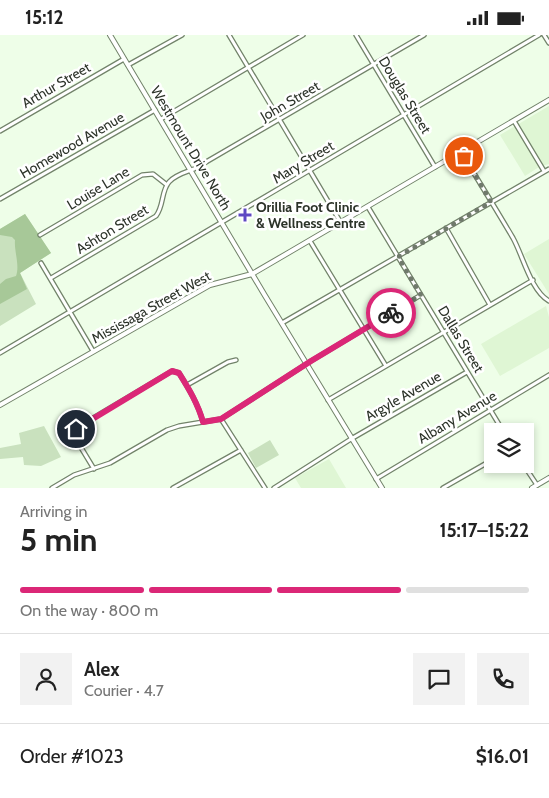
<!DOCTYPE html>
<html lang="en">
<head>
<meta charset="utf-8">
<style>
	body { margin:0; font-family:Cabin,sans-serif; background:#f2f2f2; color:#222; height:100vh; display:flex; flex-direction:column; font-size:19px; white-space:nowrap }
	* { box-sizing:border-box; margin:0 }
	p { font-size:16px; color:#767676 }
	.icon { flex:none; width:28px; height:28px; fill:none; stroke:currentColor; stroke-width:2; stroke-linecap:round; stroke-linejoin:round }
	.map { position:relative; height:453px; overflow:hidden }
	.sheet { display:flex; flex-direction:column; background:#fff; flex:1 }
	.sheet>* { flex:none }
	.controls { position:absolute; left:484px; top:388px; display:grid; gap:10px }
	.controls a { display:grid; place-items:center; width:50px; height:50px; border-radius:0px; background:#fff; box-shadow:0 2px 8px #0003; font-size:25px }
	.pin { position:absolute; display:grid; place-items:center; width:42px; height:42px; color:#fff; margin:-21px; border:2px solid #fff; border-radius:50%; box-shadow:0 1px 5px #0007 }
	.courier { position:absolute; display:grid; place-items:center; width:50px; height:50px; margin:-25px; border:4px solid #db2777; border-radius:50%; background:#fff; color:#222; box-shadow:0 1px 6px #0007 }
	.overview em { font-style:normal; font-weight:700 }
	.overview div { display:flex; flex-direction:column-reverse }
	.overview { display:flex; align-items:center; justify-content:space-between; height:85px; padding:0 20px }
	h1 { font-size:32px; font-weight:700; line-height:38px }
	.bar { display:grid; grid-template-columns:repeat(4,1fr); gap:8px 5px; align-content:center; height:60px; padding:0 20px }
	.bar i { height:6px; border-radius:4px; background:#e0e0e0 }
	.bar .active { background:#db2777 }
	.bar p { grid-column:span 4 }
	.line { display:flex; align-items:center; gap:12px; padding:0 20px; border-top:1px solid #e0e0e0 }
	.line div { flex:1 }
	.round { display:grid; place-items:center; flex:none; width:52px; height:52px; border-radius:0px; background:#f2f2f2 }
	.status { display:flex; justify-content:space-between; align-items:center; height:35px; padding:0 25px; background:#fff; direction:ltr }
	.status svg { height:14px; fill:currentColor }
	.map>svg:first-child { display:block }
</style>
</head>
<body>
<div class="status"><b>15:12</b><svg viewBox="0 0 49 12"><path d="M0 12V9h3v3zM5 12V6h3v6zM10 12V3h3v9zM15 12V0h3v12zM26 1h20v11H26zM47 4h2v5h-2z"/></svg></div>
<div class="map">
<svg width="549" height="453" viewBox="0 0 549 453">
	<rect width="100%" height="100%" fill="#eefee8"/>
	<path fill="#dff6d4" d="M 549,71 L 549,129 L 539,132 L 525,141 L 500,100 Z
		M 549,204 L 549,259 L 524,219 Z
		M 546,271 L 549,282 L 549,313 L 500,341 L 481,309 Z
		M 329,424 L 346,453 L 301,453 L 295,443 Z"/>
	<path fill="#c9e1be" d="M 25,179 L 51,218 L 20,238 L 36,269 L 0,291 L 0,194 Z
		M 44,391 L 61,422 L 41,431 L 24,430 L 23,422 L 0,424 L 0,413 L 21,409 L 19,398 Z
		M 270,405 L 279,420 L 256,433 L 248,418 Z"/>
	<path fill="#a7c898" d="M 25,179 L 51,218 L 20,238 L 27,254 L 0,269 L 0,249 L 6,244 L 16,241 C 20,230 14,217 15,205 L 12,202 L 0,200 L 0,194 Z"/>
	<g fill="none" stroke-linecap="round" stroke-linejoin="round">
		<defs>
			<path id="minor" d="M 229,0 L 341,188
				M 356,0 L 435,132
				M 544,0 L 549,8
				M 128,30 L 182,0
				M 161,84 L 303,0
				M 514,86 L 544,136
				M 0,96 L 124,24
				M 461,117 C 478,145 496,174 513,203 C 523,221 531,256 549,266
				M 0,164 L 155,75
				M 368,172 L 503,396
				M 446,193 L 490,270
				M 40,200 L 142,140 L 153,139 L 167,150
				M 310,206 L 386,331
				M 41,228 L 93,316
				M 51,243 L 156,181 C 164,171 161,156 169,147 C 175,140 186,137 194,134 L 424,0
				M 282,288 L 549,134
				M 0,318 L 539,0
				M 187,350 L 228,327 L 236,325
				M 328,365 L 533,245
				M 221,384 L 265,453
				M 523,429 L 537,450
				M 94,434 L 74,401 L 76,393 L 172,336 L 179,338 C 189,354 198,369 203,387
				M 376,444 L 549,340
				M 52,453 L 74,440 L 110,428 L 167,395 L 179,391 L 221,384 L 311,326 L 421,260
				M 173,453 L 241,415
				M 274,453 L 351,404 L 467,337
				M 443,453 L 492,425"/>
			<path id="tertiary" d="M 110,0 L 264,259 L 382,453
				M 0,370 L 210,250 L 252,239 L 288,218 L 549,65
				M 532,453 L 549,443"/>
		</defs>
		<use href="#minor" stroke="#72836a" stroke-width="5.5"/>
		<use href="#tertiary" stroke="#72836a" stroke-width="6"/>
		<use href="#minor" stroke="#fff" stroke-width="3"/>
		<use href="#tertiary" stroke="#fff" stroke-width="4"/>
	</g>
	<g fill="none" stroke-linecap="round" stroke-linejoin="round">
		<path stroke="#707a6c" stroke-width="5" stroke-dasharray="0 9" d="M 391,278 L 421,260 L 398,222 L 491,167 L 464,121"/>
		<path stroke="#db2777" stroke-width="6" d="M 76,394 L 172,336 L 179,338 C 189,354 198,369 203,387 L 221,384 L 311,326 L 391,278"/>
	</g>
	<path fill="#5e49c2" stroke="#fff" stroke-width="2" d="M242.5 172.5h5v5h5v5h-5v5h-5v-5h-5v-5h5z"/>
	<g text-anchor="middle" stroke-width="5" stroke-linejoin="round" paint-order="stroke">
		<g font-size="14" fill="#2c3329" stroke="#fff">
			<text transform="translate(56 50) rotate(-30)" y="5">Arthur Street</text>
			<text transform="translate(405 60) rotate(59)" y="5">Douglas Street</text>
			<text transform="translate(290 66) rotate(-30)" y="5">John Street</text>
			<text transform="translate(72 110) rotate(-30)" y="5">Homewood Avenue</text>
			<text transform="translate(191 113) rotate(59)" y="5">Westmount Drive North</text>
			<text transform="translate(303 127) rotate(-31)" y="5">Mary Street</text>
			<text transform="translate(98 153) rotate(-31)" y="5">Louise Lane</text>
			<text transform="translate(112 194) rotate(-31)" y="5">Ashton Street</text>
			<text transform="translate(151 272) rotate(-29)" y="5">Mississaga Street West</text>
			<text transform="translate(461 304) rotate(59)" y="5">Dallas Street</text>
			<text transform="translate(403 361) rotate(-30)" y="5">Argyle Avenue</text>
			<text transform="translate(457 382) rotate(-31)" y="5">Albany Avenue</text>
		</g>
		<g font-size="14" font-weight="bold" fill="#2c3329" stroke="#fff" text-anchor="start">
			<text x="256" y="177">Orillia Foot Clinic<tspan x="256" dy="16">&amp; Wellness Centre</tspan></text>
		</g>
	</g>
</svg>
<div class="controls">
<a><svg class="icon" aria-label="layers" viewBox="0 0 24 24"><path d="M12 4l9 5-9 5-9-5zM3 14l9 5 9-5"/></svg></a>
</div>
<div class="pin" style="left:464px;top:121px;background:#ea580c"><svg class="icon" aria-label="bag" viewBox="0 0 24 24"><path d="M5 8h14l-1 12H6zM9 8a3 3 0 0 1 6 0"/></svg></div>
<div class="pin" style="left:76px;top:394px;background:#1f2937"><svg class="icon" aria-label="home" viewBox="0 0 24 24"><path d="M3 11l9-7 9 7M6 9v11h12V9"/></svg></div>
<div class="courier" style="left:391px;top:278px"><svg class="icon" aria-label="bike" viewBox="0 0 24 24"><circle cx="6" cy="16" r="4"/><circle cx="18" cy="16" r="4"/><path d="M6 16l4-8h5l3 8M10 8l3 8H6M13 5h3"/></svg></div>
</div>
<section class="sheet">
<div class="overview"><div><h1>5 min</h1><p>Arriving in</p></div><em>15:17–15:22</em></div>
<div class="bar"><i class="active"></i><i class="active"></i><i class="active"></i><i></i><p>On the way · 800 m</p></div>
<div class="line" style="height:90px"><a class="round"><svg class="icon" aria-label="person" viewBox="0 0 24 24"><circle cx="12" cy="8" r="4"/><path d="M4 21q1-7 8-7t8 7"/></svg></a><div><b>Alex</b><p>Courier · 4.7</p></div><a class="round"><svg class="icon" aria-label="chat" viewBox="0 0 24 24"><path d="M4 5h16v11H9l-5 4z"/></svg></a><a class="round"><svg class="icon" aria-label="phone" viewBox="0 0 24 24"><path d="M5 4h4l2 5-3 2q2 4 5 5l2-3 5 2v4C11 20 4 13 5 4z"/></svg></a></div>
<div class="line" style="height:65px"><div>Order #1023</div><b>$16.01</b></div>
</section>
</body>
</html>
